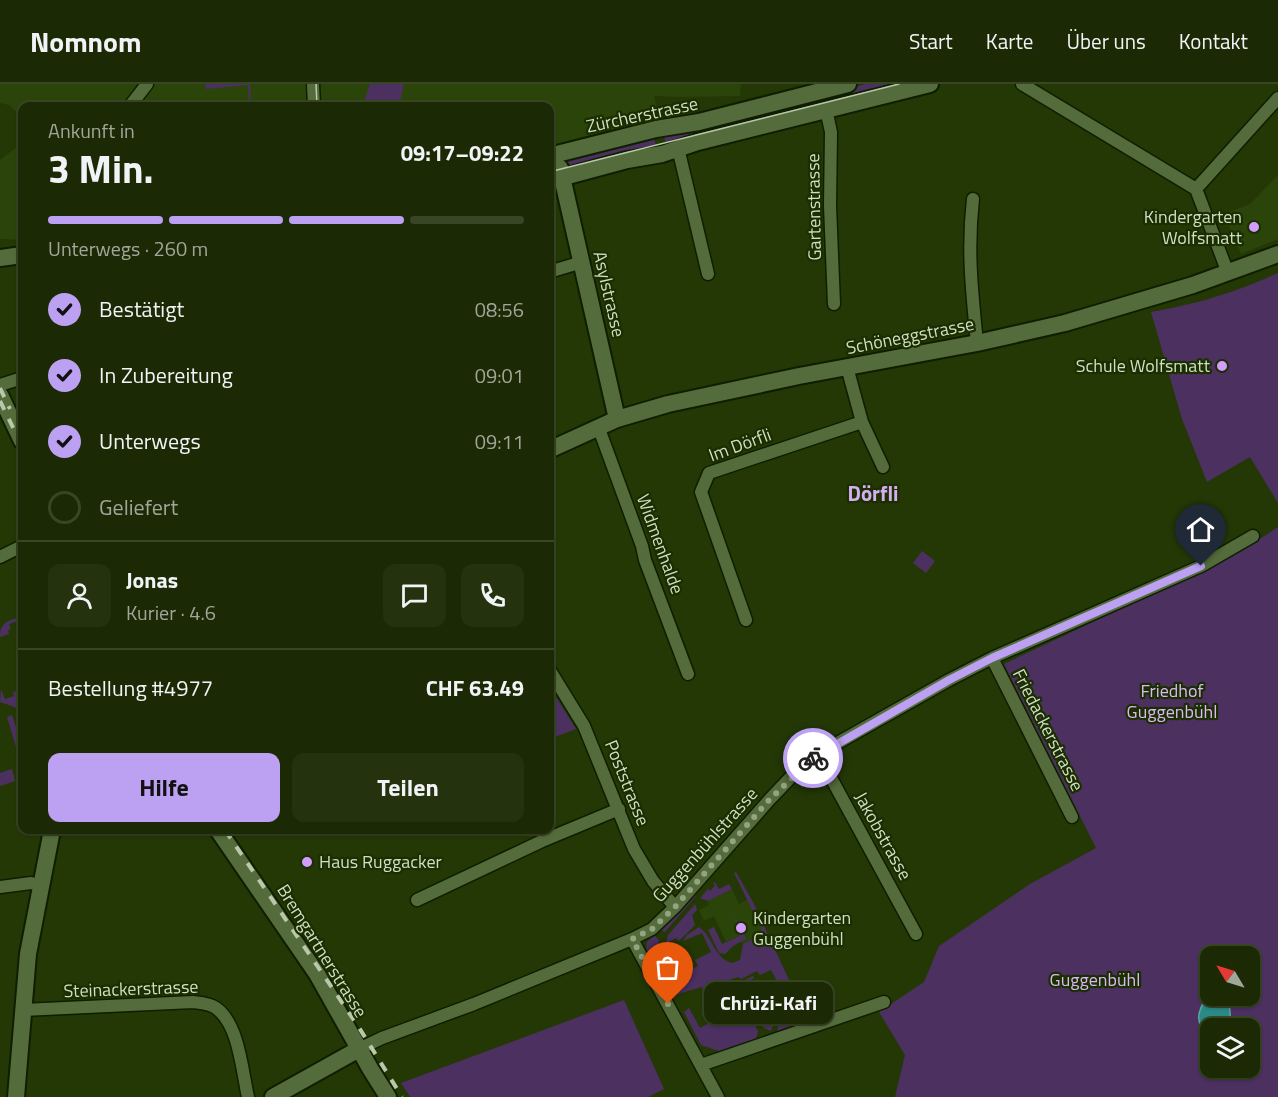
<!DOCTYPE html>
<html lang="de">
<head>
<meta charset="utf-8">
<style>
	body { margin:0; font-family:"Titillium Web",sans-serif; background:#24320e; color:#f1f3f6; height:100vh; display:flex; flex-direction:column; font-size:22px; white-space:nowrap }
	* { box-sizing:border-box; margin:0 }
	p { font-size:20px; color:#a0a79a }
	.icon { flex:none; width:33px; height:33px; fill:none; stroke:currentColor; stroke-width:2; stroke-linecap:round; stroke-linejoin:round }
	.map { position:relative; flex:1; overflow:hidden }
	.sheet { position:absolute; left:18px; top:18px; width:536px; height:732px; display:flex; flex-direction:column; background:#1b2a04; border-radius:12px; box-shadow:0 2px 4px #0004,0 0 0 2px #394626 }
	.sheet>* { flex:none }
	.needle { width:39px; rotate:308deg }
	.tools { position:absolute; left:1200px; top:862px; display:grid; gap:12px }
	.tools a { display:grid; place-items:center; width:60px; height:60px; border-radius:12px; background:#1b2a04; box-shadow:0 2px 4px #0004,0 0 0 2px #394626; font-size:30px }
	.pin { position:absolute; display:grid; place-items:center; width:51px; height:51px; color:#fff; margin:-62px -26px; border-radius:50% 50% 50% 0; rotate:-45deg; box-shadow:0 0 6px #0007 }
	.pin .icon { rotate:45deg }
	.courier { position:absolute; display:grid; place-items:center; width:60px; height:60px; margin:-30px; border:4px solid #bca0f2; border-radius:50%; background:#fff; color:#222; box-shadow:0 2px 8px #0007 }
	.bubble { position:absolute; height:42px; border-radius:12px; background:#1b2a04; box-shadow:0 2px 4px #0004,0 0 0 2px #394626; font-size:20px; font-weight:700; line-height:42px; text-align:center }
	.summary em { font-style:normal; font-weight:700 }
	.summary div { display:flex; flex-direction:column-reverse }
	.summary { display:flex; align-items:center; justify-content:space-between; height:102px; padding:0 30px }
	h1 { font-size:39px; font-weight:700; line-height:45px }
	.bar { display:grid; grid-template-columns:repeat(4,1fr); gap:9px 6px; align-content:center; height:72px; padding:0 30px }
	.bar i { height:8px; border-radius:4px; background:#394626 }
	.bar .active { background:#bca0f2 }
	.bar p { grid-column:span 4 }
	.line { display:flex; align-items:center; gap:15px; padding:0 30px; border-top:2px solid #394626 }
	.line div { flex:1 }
	.round { display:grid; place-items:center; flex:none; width:63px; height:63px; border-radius:12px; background:#24320e }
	ol { padding:0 30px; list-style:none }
	li { display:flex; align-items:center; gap:18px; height:66px }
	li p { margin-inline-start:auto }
	li .icon { padding:6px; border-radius:50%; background:#bca0f2; color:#111; stroke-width:4 }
	li:last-child { color:#a0a79a }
	li i { width:33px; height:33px; border:3px solid #394626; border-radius:50% }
	.action { display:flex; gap:12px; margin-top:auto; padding:12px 30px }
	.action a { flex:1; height:69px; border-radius:12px; background:#bca0f2; color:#111; font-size:24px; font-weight:700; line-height:69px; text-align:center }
	.action a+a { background:#24320e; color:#f1f3f6 }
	header { display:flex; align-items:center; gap:36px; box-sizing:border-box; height:84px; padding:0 30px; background:#1b2a04; border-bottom:2px solid #394626 }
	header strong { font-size:28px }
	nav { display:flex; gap:33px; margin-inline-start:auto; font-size:21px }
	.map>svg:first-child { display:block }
</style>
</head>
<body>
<header>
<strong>Nomnom</strong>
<nav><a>Start</a><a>Karte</a><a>Über uns</a><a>Kontakt</a></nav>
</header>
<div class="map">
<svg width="1278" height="1013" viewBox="0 0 1278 1013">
	<rect width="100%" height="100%" fill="#243806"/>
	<path fill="#2b4409" d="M 0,0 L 743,0 L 741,0 L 740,12 L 680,13 L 654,12 L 660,40 L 549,68 L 549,22 L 22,22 L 22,33 L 9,21 L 0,19 Z
		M 22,59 L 22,156 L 0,155 L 0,76 Z
		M 1278,91 L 1278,155 L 1241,170 L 1224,130 L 1250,120 Z
		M 732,805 L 739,820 L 749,815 L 774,869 L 752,878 L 739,852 L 726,858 L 714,832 L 704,837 L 699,826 L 709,821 L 708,817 Z"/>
	<path fill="#4c3060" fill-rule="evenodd" d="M 205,0 L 250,0 L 251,22 L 249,22 L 248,1 L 206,5 Z
		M 370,0 L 404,0 L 399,22 L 366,22 L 365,15 Z
		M 866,0 L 912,0 L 667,64 L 664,52 L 691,43 Z
		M 653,50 L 657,67 L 567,85 L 568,76 L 570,74 Z
		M 1278,189 L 1278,419 L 1250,373 L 1207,398 L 1182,335 L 1151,228 C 1200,219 1233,209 1278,189 Z
		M 1278,443 L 1278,1013 L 895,1013 L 905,971 L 879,928 L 924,898 L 939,862 L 1030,800 L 1096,764 L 1004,580 L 1212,482 L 1263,453 ZM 1210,873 L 1250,873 L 1250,912 L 1210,912 ZM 1210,945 L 1250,945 L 1250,984 L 1210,984 Z
		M 922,467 L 935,477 L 926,489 L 913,479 Z
		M 22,532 L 22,548 L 18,537 L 9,540 L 11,545 L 8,546 L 9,550 L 0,553 C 0,537 9,537 22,532 Z
		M 549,602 L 576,645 L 549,655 Z
		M 1,605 L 5,615 L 14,612 L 13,608 L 16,607 L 22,626 L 22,640 L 15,623 L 0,618 Z
		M 12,631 L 22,661 L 16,663 L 7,633 Z
		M 12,685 L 15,697 L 0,702 L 0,689 Z
		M 736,788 L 753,818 L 808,937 L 777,948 L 779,938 L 774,937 L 771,947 L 764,944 L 756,932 L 751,934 L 758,947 L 756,955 L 719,967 L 701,961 L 684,928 L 689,924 L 700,944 L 729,928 L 718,909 L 709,914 L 705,908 L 737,896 L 741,898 L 753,892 L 754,894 L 741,902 L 752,922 L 782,906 L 771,886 L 760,891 L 757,887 L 741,895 L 738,893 L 703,905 L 701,903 L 675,911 L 672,904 L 673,896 L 664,869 L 664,866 L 680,861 L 682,864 L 667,872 L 676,892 L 698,882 L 695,876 L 711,868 L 702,849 L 683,857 L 687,851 L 699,843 C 713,853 714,874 732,879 L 740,876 L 743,860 L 762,851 L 761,844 L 734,789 Z
		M 715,798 L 719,805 L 729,800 L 732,805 L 708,817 L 700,814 L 708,805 L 710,807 L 715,801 L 713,799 Z
		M 695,808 L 696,812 L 665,848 L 660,846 Z
		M 695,820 L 697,826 L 692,831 L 695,841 L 679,857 L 676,854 L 669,858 L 671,861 L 665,862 L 668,851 Z
		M 734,833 L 742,844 L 746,855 L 733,862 L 725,870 L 719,869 L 708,846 L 714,843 L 722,860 L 739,852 L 741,850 Z
		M 654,851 L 659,856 L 658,863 L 646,868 L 647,858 Z
		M 658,873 L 669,897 L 667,903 L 650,876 Z
		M 624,916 L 664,1005 L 648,1013 L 410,1013 L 401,999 Z"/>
	<path fill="#2a8a85" stroke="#5ca398" stroke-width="1.5" d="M 1210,897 L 1210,912 L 1229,912 L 1231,945 L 1210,945 L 1210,956 C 1192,934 1198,929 1210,906 L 1207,900 Z"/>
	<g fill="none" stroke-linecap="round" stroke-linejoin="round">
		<defs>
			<path id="street" d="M 313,0 L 314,22
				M 1022,0 L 1196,105 L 1228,189
				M 130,22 L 147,0
				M 826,25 L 831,48 L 830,122 L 834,220
				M 678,64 L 708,190
				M 1196,105 L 1278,14
				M 973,115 C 967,166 972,208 977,259
				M 549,188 L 582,178
				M 847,283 L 862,338 L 883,383
				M 0,301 L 22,294
				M 598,342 L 642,462 L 645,476 L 688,590
				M 0,473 L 22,462
				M 746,536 L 701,408 L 709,389 L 862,338
				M 992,574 L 1072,733
				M 549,585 L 584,642 L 634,765 L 653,797 L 675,823
				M 818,670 L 916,850
				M 0,803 L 31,799 L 40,801
				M 417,816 L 542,757 L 619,725
				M 632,855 L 718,1013
				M 23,926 L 193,918 C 200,919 209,919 216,924 C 239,940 242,987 248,1013
				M 359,965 L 382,954 L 474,920 L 632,855 L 652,845 L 675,823 L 770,715 L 793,691 L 818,670 L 949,596 L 992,574 L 1201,482 L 1253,452
				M 701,981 L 884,918"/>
			<path id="secondary" d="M 549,72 L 656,45 L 699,38 L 848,0
				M 560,84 L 617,335
				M 549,97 L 627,76 L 662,70 L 698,58 L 930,0
				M 0,174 L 22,171
				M 0,311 L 22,357
				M 549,366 L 617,335 L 668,320 L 799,292 L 977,259 L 1065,239 L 1193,201 L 1278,170
				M 218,746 L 317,890 L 371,986 L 388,1013
				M 16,1013 L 28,870 L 52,746
				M 273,1013 L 359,965"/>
		</defs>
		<use href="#street" stroke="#0f1e00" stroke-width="15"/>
		<use href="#secondary" stroke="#0f1e00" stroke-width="20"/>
		<use href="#street" stroke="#546c3b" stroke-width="12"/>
		<use href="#secondary" stroke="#546c3b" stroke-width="16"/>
		<path stroke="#b9c8aa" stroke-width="1.5" d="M 316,0 L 317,22
			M 549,88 L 899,0"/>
		<path stroke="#b9c8aa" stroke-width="4" stroke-dasharray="10 10" stroke-linecap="butt" d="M 0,304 L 10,325
			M 0,317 L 22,362
			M 225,746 L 358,942 L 402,1013"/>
	</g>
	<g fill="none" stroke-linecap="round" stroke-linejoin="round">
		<path stroke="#94a481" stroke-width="6" stroke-dasharray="0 10.8" d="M 668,920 L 632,855 L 652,845 L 675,823 L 770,715 L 813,674"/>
		<path stroke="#bca0f2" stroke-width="8" d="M 813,674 L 949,596 L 992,574 L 1201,482"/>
	</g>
	<g fill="#d49cfc" stroke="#1a2e00" stroke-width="2">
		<circle cx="1254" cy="143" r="6"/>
		<circle cx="1222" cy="282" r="6"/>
		<circle cx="307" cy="778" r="6"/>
		<circle cx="741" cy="844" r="6"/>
	</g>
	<g text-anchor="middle" stroke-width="4.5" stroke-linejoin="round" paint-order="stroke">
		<g font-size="18" fill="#d0dec3" stroke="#1a2e00">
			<text transform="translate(642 31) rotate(-12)" y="6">Zürcherstrasse</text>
			<text transform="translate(814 123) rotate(-91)" y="6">Gartenstrasse</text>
			<text transform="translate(609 210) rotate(77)" y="6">Asylstrasse</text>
			<text transform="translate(910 252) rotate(-11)" y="6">Schöneggstrasse</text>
			<text transform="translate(740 361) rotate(-20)" y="6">Im Dörfli</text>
			<text transform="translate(660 460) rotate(70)" y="6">Widmenhalde</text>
			<text transform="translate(1048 646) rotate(63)" y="6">Friedackerstrasse</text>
			<text transform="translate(627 699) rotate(68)" y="6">Poststrasse</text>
			<text transform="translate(883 752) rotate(61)" y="6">Jakobstrasse</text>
			<text transform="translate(705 761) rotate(-48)" y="6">Guggenbühlstrasse</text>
			<text transform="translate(322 867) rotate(58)" y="6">Bremgartnerstrasse</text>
			<text transform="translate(131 905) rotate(-2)" y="6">Steinackerstrasse</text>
		</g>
		<g font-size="18" fill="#d0dec3" stroke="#1a2e00" text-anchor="end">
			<text x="1242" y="139">Kindergarten<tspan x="1242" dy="21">Wolfsmatt</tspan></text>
			<text x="1210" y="288">Schule Wolfsmatt</text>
			<text x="319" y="784" text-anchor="start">Haus Ruggacker</text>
			<text x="753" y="840" text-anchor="start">Kindergarten<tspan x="753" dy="21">Guggenbühl</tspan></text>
		</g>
		<g font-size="18" fill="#dbb8f6" stroke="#1a2e00">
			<text x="1172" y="613">Friedhof<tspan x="1172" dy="21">Guggenbühl</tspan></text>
			<text x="1095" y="902">Guggenbühl</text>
		</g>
		<g font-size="21" font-weight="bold" fill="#d4aef0" stroke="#1a2e00">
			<text x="873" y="417">Dörfli</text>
		</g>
	</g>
</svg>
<div class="tools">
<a><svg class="needle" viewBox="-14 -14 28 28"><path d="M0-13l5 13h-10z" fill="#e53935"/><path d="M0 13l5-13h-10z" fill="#a0a79a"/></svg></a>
<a><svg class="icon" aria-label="layers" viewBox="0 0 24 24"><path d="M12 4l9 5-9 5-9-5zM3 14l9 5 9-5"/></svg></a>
</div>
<div class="pin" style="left:668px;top:920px;background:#ea580c"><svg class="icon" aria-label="bag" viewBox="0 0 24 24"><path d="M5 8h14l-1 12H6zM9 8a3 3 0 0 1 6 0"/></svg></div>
<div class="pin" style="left:1201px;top:482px;background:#1f2937"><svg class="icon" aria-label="home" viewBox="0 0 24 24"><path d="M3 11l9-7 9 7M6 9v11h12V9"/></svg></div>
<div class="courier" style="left:813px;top:674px"><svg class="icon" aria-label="bike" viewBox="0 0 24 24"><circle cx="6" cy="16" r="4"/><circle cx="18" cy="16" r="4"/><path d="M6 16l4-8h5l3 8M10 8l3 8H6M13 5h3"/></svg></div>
<div class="bubble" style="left:704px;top:898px;width:129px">Chrüzi-Kafi</div>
<section class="sheet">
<div class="summary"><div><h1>3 Min.</h1><p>Ankunft in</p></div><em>09:17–09:22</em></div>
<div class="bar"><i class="active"></i><i class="active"></i><i class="active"></i><i></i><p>Unterwegs · 260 m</p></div>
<ol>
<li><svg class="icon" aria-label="check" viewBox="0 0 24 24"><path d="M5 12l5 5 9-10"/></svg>Bestätigt<p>08:56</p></li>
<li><svg class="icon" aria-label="check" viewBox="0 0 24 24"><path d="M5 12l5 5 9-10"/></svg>In Zubereitung<p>09:01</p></li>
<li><svg class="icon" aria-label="check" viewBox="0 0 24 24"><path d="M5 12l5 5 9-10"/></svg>Unterwegs<p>09:11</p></li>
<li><i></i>Geliefert</li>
</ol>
<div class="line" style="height:108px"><a class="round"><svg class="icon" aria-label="person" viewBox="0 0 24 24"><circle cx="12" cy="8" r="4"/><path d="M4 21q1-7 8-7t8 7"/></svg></a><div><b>Jonas</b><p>Kurier · 4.6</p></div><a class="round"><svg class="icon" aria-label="chat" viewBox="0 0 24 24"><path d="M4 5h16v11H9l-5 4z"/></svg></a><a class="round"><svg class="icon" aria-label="phone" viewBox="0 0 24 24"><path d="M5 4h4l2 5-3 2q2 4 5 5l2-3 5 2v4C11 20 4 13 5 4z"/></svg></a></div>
<div class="line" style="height:78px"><div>Bestellung #4977</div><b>CHF 63.49</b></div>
<div class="action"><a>Hilfe</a><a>Teilen</a></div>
</section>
</div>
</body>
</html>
